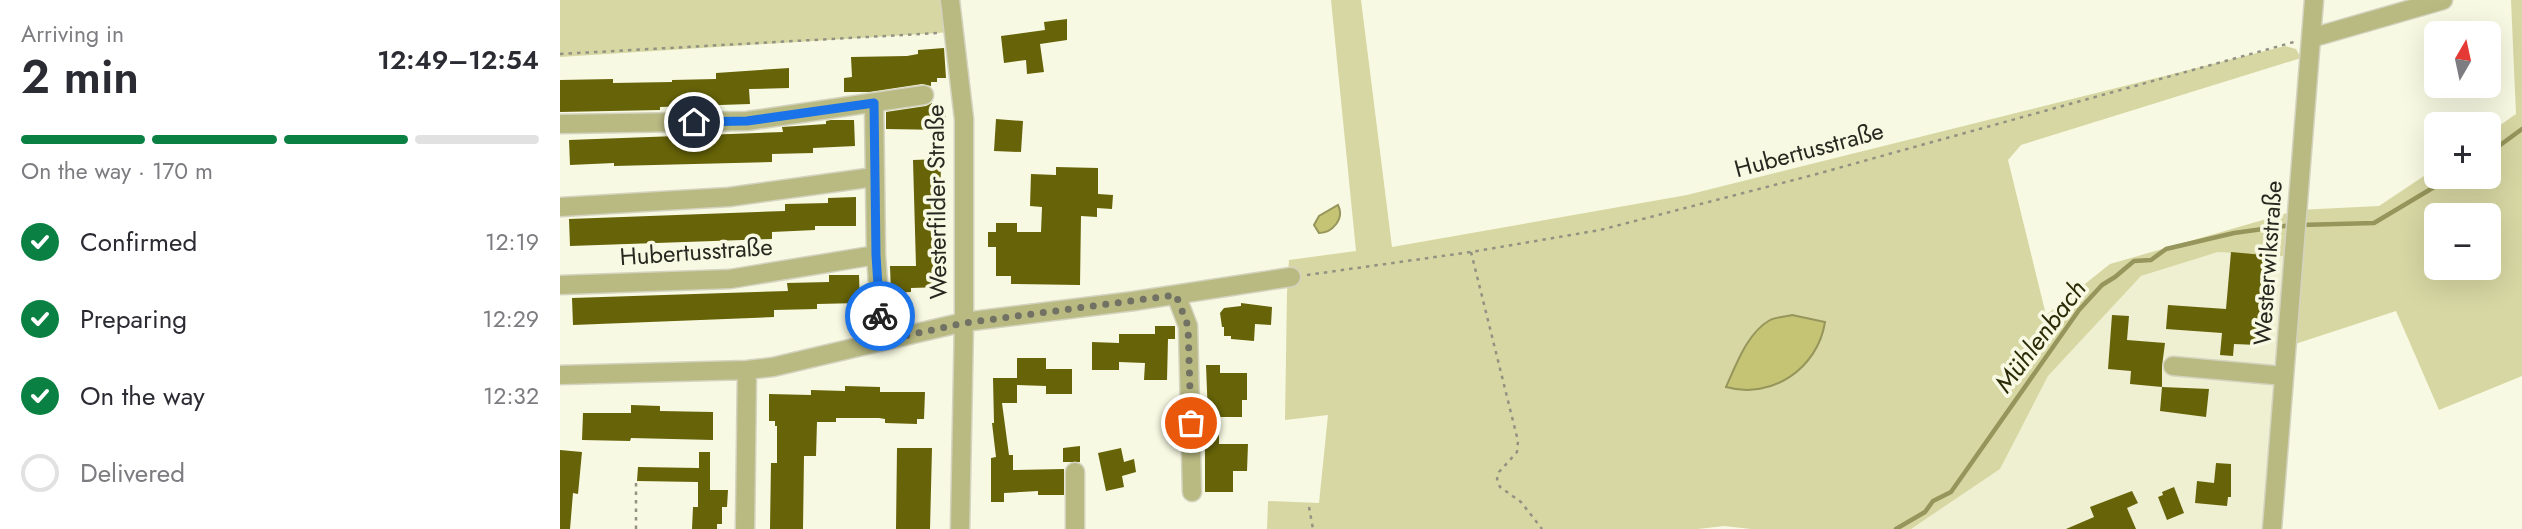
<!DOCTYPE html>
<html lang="en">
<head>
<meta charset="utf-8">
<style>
	body { margin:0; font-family:Jost,sans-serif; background:#f2f2f3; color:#2b2b33; height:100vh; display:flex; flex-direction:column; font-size:26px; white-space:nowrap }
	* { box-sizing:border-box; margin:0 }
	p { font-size:23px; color:#7c7c81 }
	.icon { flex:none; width:38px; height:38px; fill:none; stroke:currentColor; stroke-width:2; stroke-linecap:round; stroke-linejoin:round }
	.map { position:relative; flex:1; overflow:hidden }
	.panel { display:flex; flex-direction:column; background:#fff; width:560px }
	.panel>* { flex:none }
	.needle { width:46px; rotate:9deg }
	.buttons { position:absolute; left:1864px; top:21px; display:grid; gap:14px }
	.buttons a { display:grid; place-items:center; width:77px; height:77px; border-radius:10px; background:#fff; box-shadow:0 7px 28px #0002; font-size:35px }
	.pin { position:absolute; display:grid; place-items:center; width:60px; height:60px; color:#fff; margin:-30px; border:4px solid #fff; border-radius:50%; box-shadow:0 2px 7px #0007 }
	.courier { position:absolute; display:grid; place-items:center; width:70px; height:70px; margin:-35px; border:5px solid #1a73e8; border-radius:50%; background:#fff; color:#222; box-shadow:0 2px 9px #0007 }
	.overview em { font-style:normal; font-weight:600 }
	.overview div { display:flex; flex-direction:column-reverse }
	.overview { display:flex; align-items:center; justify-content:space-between; height:119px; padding:0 21px }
	h1 { font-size:46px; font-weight:600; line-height:52px }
	.bar { display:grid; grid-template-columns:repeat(4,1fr); gap:10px 7px; align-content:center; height:84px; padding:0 21px }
	.bar i { height:9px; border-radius:5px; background:#e1e1e2 }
	.bar .active { background:#0b8043 }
	.bar p { grid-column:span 4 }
	ol { padding:0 21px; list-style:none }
	li { display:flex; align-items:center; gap:21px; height:77px }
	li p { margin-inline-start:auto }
	li .icon { padding:7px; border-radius:50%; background:#0b8043; color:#fff; stroke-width:4 }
	li:last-child { color:#7c7c81 }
	li i { width:38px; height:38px; border:4px solid #e1e1e2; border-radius:50% }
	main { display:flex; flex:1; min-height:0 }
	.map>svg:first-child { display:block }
</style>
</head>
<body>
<main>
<section class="panel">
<div class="overview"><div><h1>2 min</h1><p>Arriving in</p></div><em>12:49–12:54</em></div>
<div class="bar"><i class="active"></i><i class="active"></i><i class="active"></i><i></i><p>On the way · 170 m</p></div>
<ol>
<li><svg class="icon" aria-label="check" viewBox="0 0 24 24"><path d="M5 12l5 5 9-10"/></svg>Confirmed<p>12:19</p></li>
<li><svg class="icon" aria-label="check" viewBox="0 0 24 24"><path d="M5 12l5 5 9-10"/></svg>Preparing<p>12:29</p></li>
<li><svg class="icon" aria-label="check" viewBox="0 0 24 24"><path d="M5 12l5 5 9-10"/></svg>On the way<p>12:32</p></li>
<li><i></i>Delivered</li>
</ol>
</section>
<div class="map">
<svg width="1962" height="529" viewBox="0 0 1962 529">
	<rect width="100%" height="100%" fill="#f8f9e2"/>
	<path fill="#efefd1" d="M 1658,252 L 1734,257 L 1712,529 L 1351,529 L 1440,469 L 1488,376 L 1581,276 Z"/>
	<path fill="#d7d7a3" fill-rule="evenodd" d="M 0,0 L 390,0 L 393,32 L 0,57 Z
		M 771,0 L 801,0 L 832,247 L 1127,195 L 1725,46 L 1736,49 L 1741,58 L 1461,145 L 1448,160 L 1486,315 L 1550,264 L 1738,210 L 1819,206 L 1876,168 L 1876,177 L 1928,177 L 1929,133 L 1956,114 L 1951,0 L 1962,0 L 1962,376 L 1879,410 L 1836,311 L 1726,347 L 1734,257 L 1658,252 L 1581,276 L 1488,376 L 1440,469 L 1351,529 L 1191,529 L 1164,526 L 1138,529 L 707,529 L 708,501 L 759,503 L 768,415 L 725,420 L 727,293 L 729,260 L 796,251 ZM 1876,215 L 1928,215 L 1928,268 L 1876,268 Z"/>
	<path fill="#c5c474" stroke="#96955b" stroke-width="2" d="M 778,205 C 785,219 772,233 759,233 L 754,225 L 759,216 Z
		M 1232,315 L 1265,322 C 1258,368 1212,400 1166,387 C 1176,365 1187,333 1210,320 C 1215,317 1225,317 1232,315 Z"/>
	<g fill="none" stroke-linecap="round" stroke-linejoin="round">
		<path stroke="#96955b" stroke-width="4.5" d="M 1928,154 L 1962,129
			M 1740,225 L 1814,223 L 1891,177
			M 1336,529 L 1365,512 L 1373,501 L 1391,492 L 1519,310 L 1542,285 L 1555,277 L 1574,261 L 1591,260 L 1606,249 L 1674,233 L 1731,225"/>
	</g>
	<path fill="#666308" d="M 507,19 L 507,40 L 480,44 L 484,72 L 467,74 L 466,60 L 444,63 L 441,36 L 485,30 L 484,22 Z
		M 384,48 L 386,78 L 377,78 L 377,82 L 371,82 L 371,86 L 362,84 L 309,92 L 284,92 L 284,78 L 292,77 L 291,57 L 347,56 L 358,54 L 358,50 Z
		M 229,68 L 229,88 L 189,89 L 190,104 L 100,107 L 100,110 L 0,112 L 0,80 L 53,79 L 53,83 L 112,82 L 112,80 L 156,79 L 156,73 Z
		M 372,103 L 372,105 L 385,105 L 386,130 L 326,129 L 326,112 L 366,106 Z
		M 436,119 L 463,121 L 461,152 L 434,151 Z
		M 271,120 L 294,120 L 295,146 L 253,148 L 253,153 L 212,154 L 212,162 L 54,166 L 54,163 L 10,165 L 9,140 L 223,132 L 222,127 L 266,124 L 266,121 Z
		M 381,159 L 380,224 L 384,224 L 385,287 L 351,288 L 351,292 L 331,293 L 330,266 L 356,266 L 353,160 Z
		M 496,167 L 538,168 L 538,194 L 553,195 L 552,209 L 537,208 L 537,217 L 521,216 L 520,285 L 451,284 L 451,276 L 436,276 L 436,247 L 428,247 L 428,232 L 436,232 L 436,223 L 457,223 L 457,232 L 481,232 L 482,207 L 470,206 L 471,174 L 496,175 Z
		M 296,197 L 296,226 L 255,226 L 255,230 L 212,232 L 212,239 L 10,246 L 9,219 L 225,211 L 225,204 L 268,203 L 268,198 Z
		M 1671,252 L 1704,255 L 1698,345 L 1674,344 L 1673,356 L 1660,355 L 1662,333 L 1606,329 L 1608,305 L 1666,309 Z
		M 269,275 L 299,275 L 300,303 L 257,304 L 257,309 L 214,310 L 214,317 L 13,325 L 12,298 L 228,291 L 227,283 L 269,282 Z
		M 681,303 L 712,307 L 711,325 L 695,324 L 694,341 L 671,339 L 671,336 L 664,336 L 664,327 L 662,327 L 660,313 L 664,308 L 681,306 Z
		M 1552,315 L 1569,316 L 1567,340 L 1605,343 L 1602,366 L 1602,387 L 1649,389 L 1646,417 L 1600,411 L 1602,387 L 1570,384 L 1571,371 L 1548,369 Z
		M 595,326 L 615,326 L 615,339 L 608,339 L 607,380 L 584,380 L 585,363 L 559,362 L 559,370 L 532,370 L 532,342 L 559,343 L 559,334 L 595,334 Z
		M 457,358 L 486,358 L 486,369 L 512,369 L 512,394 L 486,394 L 486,386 L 457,385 L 457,403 L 442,403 L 449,455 L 453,455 L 453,470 L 504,469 L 504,495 L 478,495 L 478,491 L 444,493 L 444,502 L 431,502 L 431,458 L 436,457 L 432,423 L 434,423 L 433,378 L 457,378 Z
		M 646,365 L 660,365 L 660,373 L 687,373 L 687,400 L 682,400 L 682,417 L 648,417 Z
		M 285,386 L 320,387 L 320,392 L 365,392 L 364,419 L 357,419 L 357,424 L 325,423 L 325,419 L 319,418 L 276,418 L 276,422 L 257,422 L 256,456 L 244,456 L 243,529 L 210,529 L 211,463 L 217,463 L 217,426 L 215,426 L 215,421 L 209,421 L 209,394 L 251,395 L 251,390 L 285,391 Z
		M 71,405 L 100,406 L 100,411 L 153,412 L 153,440 L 71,438 L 70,441 L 22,440 L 23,413 L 71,413 Z
		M 645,418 L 659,418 L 659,444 L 688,444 L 687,471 L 673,471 L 673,492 L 645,492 Z
		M 520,446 L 520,462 L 503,462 L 503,448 Z
		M 337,448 L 372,448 L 370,529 L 336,529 Z
		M 561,448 L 564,462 L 574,459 L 576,472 L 562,476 L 564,487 L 546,491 L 538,453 Z
		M 0,450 L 22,452 L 18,494 L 13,493 L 10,529 L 0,529 Z
		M 139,452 L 150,452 L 150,490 L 168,490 L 167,507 L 162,507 L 162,524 L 157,524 L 157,529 L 132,529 L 133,507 L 138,507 L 138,482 L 77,481 L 78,467 L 139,468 Z
		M 1656,463 L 1671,464 L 1671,497 L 1668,497 L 1667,506 L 1635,503 L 1637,481 L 1654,483 Z
		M 1614,487 L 1624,513 L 1607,520 L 1598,497 L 1603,495 L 1602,492 Z
		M 1572,491 L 1578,503 L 1567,508 L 1576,529 L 1506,529 L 1534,517 L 1530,507 Z"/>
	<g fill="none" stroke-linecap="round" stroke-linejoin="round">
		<defs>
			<path id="minor" d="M 390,0 L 404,119 L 404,322 L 400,529
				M 1751,38 L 1883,0
				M 314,103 L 316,255 L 322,341
				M 0,124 L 187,121 L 364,95
				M 0,207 L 169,197 L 314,177
				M 0,285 L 170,279 L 316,255
				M 616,295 L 628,326 L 632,492
				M 1613,366 L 1724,376
				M 0,375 L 187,370 L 213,367 L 404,322 L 574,301 L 731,277
				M 515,472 L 515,529
				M 185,529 L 187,370
				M 1712,529 L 1754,0"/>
		</defs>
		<use href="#minor" stroke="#d3d3bf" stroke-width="21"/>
		<path stroke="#919282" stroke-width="2.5" stroke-dasharray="3.5 5" stroke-linecap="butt" d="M 0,54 L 379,33
			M 911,252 L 958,441 L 957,452 L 939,472 L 937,479 L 940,487 L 961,502 L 982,529
			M 747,275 L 911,252 L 1040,230 L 1253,175 L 1734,42
			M 749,507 L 753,529
			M 76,529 L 76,480"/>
		<use href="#minor" stroke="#b9b982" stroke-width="18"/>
	</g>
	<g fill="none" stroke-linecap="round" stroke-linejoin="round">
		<path stroke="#717164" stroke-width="7" stroke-dasharray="0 12.6" d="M 320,316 L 322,341 L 404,323 L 616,295 L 628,326 L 631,423"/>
		<path stroke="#1a73e8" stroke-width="9" d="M 134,122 L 187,121 L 314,103 L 316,255 L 320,316"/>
	</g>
	<g text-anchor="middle" stroke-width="7" stroke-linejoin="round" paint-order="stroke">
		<g font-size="24" fill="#282820" stroke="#f8f9e2">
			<text transform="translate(1249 150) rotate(-15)" y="8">Hubertusstraße</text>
			<text transform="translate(377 202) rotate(-91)" y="8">Westerfilder Straße</text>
			<text transform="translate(136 252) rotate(-4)" y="8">Hubertusstraße</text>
			<text transform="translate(1708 263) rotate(-86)" y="8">Westerwikstraße</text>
		</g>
		<g font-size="26" font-style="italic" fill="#2c2b07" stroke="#f8f9e2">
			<text transform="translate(1480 336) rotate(-53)" y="9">Mühlenbach</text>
		</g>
	</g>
</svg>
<div class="buttons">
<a><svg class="needle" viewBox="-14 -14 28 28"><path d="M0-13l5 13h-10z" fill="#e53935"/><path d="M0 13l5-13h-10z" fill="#7c7c81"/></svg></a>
<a>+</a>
<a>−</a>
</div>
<div class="pin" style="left:631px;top:423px;background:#ea580c"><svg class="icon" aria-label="bag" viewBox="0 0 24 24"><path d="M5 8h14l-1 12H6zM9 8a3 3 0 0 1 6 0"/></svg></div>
<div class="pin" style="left:134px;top:122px;background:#1f2937"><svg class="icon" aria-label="home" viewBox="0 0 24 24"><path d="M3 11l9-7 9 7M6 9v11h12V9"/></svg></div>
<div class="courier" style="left:320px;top:316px"><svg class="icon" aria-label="bike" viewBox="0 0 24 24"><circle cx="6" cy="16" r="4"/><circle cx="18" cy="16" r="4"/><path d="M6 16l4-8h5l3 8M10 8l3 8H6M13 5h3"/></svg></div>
</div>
</main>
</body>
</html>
